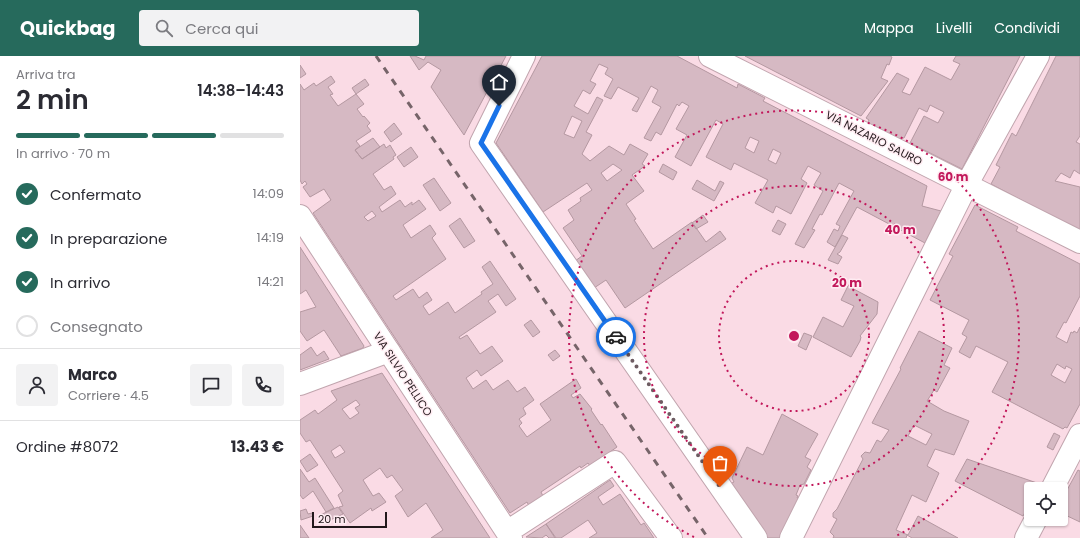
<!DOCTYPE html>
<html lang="it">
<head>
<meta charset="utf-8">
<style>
	body { margin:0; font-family:Poppins,sans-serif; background:#f2f2f3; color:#2b2b33; height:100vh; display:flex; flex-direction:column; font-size:15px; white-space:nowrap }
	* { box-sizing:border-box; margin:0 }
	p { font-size:13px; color:#7c7c81 }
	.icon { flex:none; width:22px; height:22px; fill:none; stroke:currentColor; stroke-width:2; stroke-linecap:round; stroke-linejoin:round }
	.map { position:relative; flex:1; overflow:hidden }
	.drawer { display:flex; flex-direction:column; background:#fff; width:300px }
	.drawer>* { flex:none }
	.fabs { position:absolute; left:724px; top:426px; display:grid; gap:8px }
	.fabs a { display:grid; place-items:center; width:44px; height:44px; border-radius:4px; background:#fff; box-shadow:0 1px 3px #0004; font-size:20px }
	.scale { position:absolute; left:12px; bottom:10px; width:75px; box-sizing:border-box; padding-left:4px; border:2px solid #22181b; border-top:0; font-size:11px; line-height:14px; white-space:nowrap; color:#22181b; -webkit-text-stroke:3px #ffecf2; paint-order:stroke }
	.pin { position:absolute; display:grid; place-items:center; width:34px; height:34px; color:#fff; margin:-41px -17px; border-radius:50% 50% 50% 0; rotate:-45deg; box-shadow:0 0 4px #0007 }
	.pin .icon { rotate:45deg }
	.courier { position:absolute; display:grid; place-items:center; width:40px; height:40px; margin:-20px; border:3px solid #1a73e8; border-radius:50%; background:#fff; color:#222; box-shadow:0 1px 5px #0007 }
	.headline em { font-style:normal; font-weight:600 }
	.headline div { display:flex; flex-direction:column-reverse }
	.headline { display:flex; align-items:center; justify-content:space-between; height:68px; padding:0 16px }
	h1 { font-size:26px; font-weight:600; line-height:30px }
	.bar { display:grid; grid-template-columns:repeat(4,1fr); gap:6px 4px; align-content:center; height:48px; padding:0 16px }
	.bar i { height:5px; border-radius:3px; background:#e1e1e2 }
	.bar .on { background:#266a5c }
	.bar p { grid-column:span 4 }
	.line { display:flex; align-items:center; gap:10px; padding:0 16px; border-top:1px solid #e1e1e2 }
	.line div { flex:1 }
	.round { display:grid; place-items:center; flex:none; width:42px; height:42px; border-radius:4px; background:#f2f2f3 }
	ol { padding:0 16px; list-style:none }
	li { display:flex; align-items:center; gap:12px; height:44px }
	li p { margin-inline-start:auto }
	li .icon { padding:4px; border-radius:50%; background:#266a5c; color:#fff; stroke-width:4 }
	li:last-child { color:#7c7c81 }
	li i { width:22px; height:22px; border:2px solid #e1e1e2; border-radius:50% }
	header { display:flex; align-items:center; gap:24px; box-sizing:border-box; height:56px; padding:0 20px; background:#266a5c; color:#fff }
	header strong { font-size:19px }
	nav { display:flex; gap:22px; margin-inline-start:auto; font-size:14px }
	.search { width:280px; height:36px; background:#f2f2f3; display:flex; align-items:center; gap:10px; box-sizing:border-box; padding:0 14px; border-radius:4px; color:#7c7c81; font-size:15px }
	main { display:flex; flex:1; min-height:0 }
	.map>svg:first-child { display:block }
</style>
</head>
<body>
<header>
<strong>Quickbag</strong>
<div class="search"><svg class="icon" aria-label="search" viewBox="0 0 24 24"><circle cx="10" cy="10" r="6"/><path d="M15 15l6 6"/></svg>Cerca qui</div>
<nav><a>Mappa</a><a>Livelli</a><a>Condividi</a></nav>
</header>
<main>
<section class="drawer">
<div class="headline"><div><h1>2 min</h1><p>Arriva tra</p></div><em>14:38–14:43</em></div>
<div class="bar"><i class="on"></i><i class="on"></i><i class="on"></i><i></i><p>In arrivo · 70 m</p></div>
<ol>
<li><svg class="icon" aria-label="check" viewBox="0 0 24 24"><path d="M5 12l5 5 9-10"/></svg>Confermato<p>14:09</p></li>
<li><svg class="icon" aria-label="check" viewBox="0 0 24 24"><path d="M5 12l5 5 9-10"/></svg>In preparazione<p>14:19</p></li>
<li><svg class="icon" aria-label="check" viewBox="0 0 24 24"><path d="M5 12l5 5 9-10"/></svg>In arrivo<p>14:21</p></li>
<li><i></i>Consegnato</li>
</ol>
<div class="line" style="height:72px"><a class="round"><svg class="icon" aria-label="person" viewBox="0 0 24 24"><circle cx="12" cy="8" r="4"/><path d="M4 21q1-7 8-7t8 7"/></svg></a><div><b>Marco</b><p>Corriere · 4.5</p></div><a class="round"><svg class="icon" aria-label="chat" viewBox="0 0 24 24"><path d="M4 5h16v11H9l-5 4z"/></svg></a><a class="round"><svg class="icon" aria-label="phone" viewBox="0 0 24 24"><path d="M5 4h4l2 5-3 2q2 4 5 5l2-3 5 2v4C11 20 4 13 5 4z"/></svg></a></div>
<div class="line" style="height:52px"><div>Ordine #8072</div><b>13.43 €</b></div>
</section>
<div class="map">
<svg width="780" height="482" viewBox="0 0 780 482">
	<rect width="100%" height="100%" fill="#fadbe5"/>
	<path fill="#d6b9c3" stroke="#b498a1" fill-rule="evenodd" d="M 110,0 L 115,0 L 124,4 L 126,0 L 206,0 L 164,79 L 131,31 L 141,14 L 128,6 L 119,14 Z
		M 242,0 L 377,0 L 437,32 L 438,28 L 465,42 L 463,45 L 627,130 L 622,150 L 641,155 L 625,187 L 557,151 L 535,191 L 527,186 L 534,173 L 538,175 L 540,170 L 536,168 L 554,135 L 539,127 L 522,159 L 520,158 L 512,173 L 515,174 L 504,192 L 495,188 L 523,135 L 514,129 L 521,117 L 508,110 L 501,123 L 507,127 L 491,158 L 476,150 L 473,157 L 455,147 L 468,124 L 434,107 L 431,114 L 406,101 L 423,68 L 416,64 L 391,110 L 375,101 L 387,79 L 376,73 L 389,50 L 382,46 L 379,50 L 377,48 L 361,79 L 356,76 L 351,85 L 344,82 L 361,51 L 352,46 L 358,34 L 351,30 L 337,56 L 332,54 L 339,42 L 318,31 L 311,43 L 304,40 L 313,23 L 305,18 L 308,12 L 299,8 L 290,25 L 296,28 L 290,38 L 283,34 L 274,50 L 288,58 L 297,41 L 303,44 L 286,76 L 292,79 L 282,98 L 290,105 L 309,90 L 324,99 L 330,88 L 348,98 L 342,108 L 345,110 L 332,119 L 344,135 L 326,148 L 336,163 L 334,164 L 353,193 L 392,166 L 406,186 L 420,175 L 426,183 L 325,252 L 306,224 L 294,232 L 275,205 L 282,200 L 263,172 L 274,164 L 268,154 L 281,145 L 280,142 L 292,134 L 287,127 L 243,156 L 196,87 ZM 272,60 L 282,65 L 274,82 L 264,78 ZM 450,81 L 459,85 L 454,97 L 445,92 ZM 473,93 L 481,97 L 476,108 L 468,104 ZM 313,108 L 322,114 L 307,125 L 301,117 Z
		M 445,0 L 590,0 L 592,1 L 589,9 L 587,8 L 581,22 L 588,25 L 561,60 Z
		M 656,0 L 720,0 L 662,113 L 610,87 L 624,60 L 638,67 L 644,56 L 630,49 L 627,56 L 619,52 L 604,82 L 601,82 L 599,85 L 567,68 L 569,64 L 566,62 L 597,17 L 609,23 L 602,36 L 610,39 L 625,11 L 651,24 L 660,8 L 653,5 Z
		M 756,0 L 780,0 L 780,80 L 776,86 L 780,88 L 780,118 L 774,114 L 770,122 L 761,117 L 755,125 L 780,131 L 780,175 L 691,128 L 700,111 L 696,109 L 712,77 L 716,80 Z
		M 0,9 L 6,18 L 0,22 Z
		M 31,20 L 35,26 L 28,31 L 33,38 L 30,39 L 38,50 L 56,38 L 64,48 L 57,53 L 63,61 L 64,60 L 70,67 L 67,70 L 71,75 L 56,85 L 60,90 L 55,94 L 62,103 L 84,88 L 86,92 L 90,89 L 96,99 L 93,101 L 94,103 L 73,118 L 84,134 L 91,130 L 96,138 L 79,151 L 82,156 L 100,144 L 105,151 L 112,146 L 112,149 L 119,144 L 126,153 L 103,169 L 111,182 L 130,169 L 136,178 L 132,182 L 146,203 L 93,240 L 96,244 L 113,233 L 119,242 L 127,236 L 132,244 L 123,250 L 129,259 L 148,246 L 155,257 L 182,238 L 181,236 L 193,228 L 182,211 L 190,205 L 216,243 L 206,250 L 198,238 L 188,245 L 196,256 L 159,281 L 160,283 L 167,279 L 180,298 L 192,290 L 203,305 L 181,320 L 177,314 L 166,322 L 173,333 L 186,324 L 193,334 L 208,324 L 217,336 L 225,331 L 234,344 L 223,352 L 226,358 L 219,363 L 222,367 L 219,370 L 227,381 L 251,364 L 240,348 L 276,323 L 281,332 L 271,339 L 273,342 L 280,338 L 292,353 L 291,354 L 301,369 L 302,368 L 317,391 L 290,410 L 288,407 L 281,412 L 280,410 L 241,436 L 243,440 L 229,450 L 227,446 L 210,457 L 13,157 L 31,144 L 24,133 L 10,141 L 3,131 L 7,128 L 5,125 L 2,128 L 0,124 L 0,28 L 4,34 L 14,27 L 16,30 ZM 72,155 L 76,160 L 68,165 L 64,161 Z
		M 65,23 L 69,29 L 56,38 L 52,32 Z
		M 94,67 L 102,78 L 91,86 L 84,76 Z
		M 73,82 L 80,91 L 62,103 L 55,94 Z
		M 111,91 L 118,101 L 104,111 L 97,101 Z
		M 363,108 L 377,116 L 373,124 L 359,116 Z
		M 134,122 L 151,147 L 140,155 L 123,129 Z
		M 397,124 L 415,135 L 420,125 L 424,127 L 414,145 L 392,133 Z
		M 675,149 L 718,171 L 716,175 L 780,208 L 780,240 L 766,267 L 764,266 L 756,281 L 767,287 L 771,276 L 773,277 L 774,275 L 777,277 L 780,271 L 780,348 L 767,372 L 765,371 L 763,373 L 692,336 L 708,306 L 676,290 L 670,302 L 659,296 L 667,281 L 662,278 L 669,264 L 630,244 L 653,200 L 649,198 ZM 757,308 L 765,313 L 766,310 L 772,313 L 765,327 L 751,319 Z
		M 403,159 L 408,166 L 396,173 L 392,167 Z
		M 160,162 L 175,185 L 164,192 L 149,170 Z
		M 478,164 L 486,168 L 480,179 L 472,175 Z
		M 542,179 L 548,182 L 540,196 L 537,198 L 542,201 L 538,208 L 528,204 Z
		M 0,191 L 64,290 L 63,292 L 41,300 L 24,274 L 7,285 L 0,275 L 0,256 L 16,251 L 6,234 L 0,238 Z
		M 548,230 L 578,246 L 577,258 L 560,280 L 561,281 L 560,285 L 551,301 L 513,281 L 523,261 L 543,271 L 554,250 L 541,244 Z
		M 231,264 L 240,276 L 233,281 L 224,269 Z
		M 619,275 L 652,292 L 644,309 L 650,312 L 637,336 L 634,334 L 627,345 L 644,355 L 669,365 L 654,399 L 635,393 L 627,410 L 639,417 L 626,446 L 612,439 L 596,474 L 608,479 L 618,460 L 658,482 L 612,482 L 607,479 L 606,482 L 533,482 L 534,480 L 530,476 L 537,463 L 533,461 L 533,457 L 537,453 L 563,403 L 561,400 L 565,396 L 570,397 L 577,384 L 581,386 L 589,374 L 572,367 L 601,313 L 600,312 ZM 614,369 L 632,378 L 626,389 L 608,380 Z
		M 504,277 L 512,280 L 506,294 L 498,290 Z
		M 11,291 L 17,300 L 24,295 L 29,303 L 0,314 L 0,299 Z
		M 255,294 L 260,300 L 253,305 L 248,299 Z
		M 82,317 L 190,482 L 131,482 L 143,474 L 126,447 L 108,461 L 95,440 L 103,434 L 92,419 L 87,422 L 80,412 L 63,424 L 73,440 L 79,437 L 86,446 L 72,455 L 71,452 L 50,467 L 39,451 L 43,450 L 38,439 L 43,435 L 10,384 L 6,386 L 0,377 L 0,364 L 15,354 L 18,358 L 37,344 L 31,335 ZM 56,344 L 60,349 L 55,352 L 59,357 L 50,363 L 42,353 ZM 40,389 L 45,396 L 35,402 L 31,395 Z
		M 482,358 L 518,378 L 505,401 L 511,404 L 507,411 L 511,414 L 504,428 L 500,429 L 496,439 L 498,440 L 497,442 L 501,443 L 482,482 L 467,482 L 430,428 L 434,426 L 432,422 L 447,391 L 463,399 Z
		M 754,377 L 760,380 L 753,394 L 747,391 Z
		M 10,398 L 18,409 L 7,416 L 0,405 Z
		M 667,403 L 740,428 L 738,433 L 731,433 L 731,446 L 723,460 L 655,425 Z
		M 0,413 L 9,426 L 15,422 L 34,452 L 26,456 L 13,435 L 3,443 L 0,439 Z
		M 778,414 L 780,415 L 780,466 L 761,457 L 761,445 Z
		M 310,424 L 314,430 L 298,441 L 303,449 L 320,438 L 341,469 L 344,467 L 354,482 L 289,482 L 297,477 L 288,464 L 261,482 L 256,482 L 246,468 Z
		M 38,451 L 43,458 L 24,467 L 20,459 Z
		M 6,453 L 8,458 L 12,457 L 13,460 L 1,464 L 0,455 Z
		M 246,468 L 255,482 L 249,482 L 246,479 L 242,482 L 226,481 Z
		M 0,469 L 9,482 L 0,482 Z"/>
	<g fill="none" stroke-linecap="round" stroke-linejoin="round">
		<defs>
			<path id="street" d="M 224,0 L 181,87 L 456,482
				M 410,0 L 780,186
				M 0,160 L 207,476
				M 0,328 L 89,295
				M 752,433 L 780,379
				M 211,482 L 207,476 L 315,406 L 371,482
				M 491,482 L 667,128 L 738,0
				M 726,482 L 736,463"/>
		</defs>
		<use href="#street" stroke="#c1a5ae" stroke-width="24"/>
		<use href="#street" stroke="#fff" stroke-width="22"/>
		<path stroke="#766469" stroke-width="3" stroke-dasharray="7 7" stroke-linecap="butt" d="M 76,0 L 408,482"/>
	</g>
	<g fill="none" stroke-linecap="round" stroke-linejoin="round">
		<path stroke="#6e5c62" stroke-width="4" stroke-dasharray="0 7.2" d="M 316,281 L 420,431"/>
		<path stroke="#1a73e8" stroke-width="5" d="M 199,50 L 181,87 L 316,281"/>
	</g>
	<g fill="none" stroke="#c2185b" stroke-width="2" stroke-dasharray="2 4">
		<circle cx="494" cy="280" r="75"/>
		<circle cx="494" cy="280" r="150"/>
		<path d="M394 481A225 225 0 1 1 594 481"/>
	</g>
	<g text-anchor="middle" stroke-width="3" stroke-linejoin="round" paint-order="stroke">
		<g font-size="11" fill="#22181b" stroke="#ffecf2">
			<text transform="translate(574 82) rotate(27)" y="4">VIA NAZARIO SAURO</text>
			<text transform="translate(103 318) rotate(57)" y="4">VIA SILVIO PELLICO</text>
		</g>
	</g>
	<circle cx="494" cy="280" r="6" fill="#c2185b" stroke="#ffecf2" stroke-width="2"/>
	<g font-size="12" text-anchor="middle" font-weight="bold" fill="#c2185b" stroke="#ffecf2" stroke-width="3" stroke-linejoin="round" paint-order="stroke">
		<text x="653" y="125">60 m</text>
		<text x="600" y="178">40 m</text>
		<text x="547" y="231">20 m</text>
	</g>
</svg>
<div class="fabs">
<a><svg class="icon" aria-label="locate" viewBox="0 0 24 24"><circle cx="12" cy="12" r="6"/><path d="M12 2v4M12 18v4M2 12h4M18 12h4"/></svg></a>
</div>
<div class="scale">20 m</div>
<div class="pin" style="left:420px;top:431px;background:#ea580c"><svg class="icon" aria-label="bag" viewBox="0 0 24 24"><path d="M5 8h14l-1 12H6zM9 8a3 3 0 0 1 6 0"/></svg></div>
<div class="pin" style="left:199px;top:50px;background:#1f2937"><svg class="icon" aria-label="home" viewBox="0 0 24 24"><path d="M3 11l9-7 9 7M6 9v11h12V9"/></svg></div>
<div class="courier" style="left:316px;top:281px"><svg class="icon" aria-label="car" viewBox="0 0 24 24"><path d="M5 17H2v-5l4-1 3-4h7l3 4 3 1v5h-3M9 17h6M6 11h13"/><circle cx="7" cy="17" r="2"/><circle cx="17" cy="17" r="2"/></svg></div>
</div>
</main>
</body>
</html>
